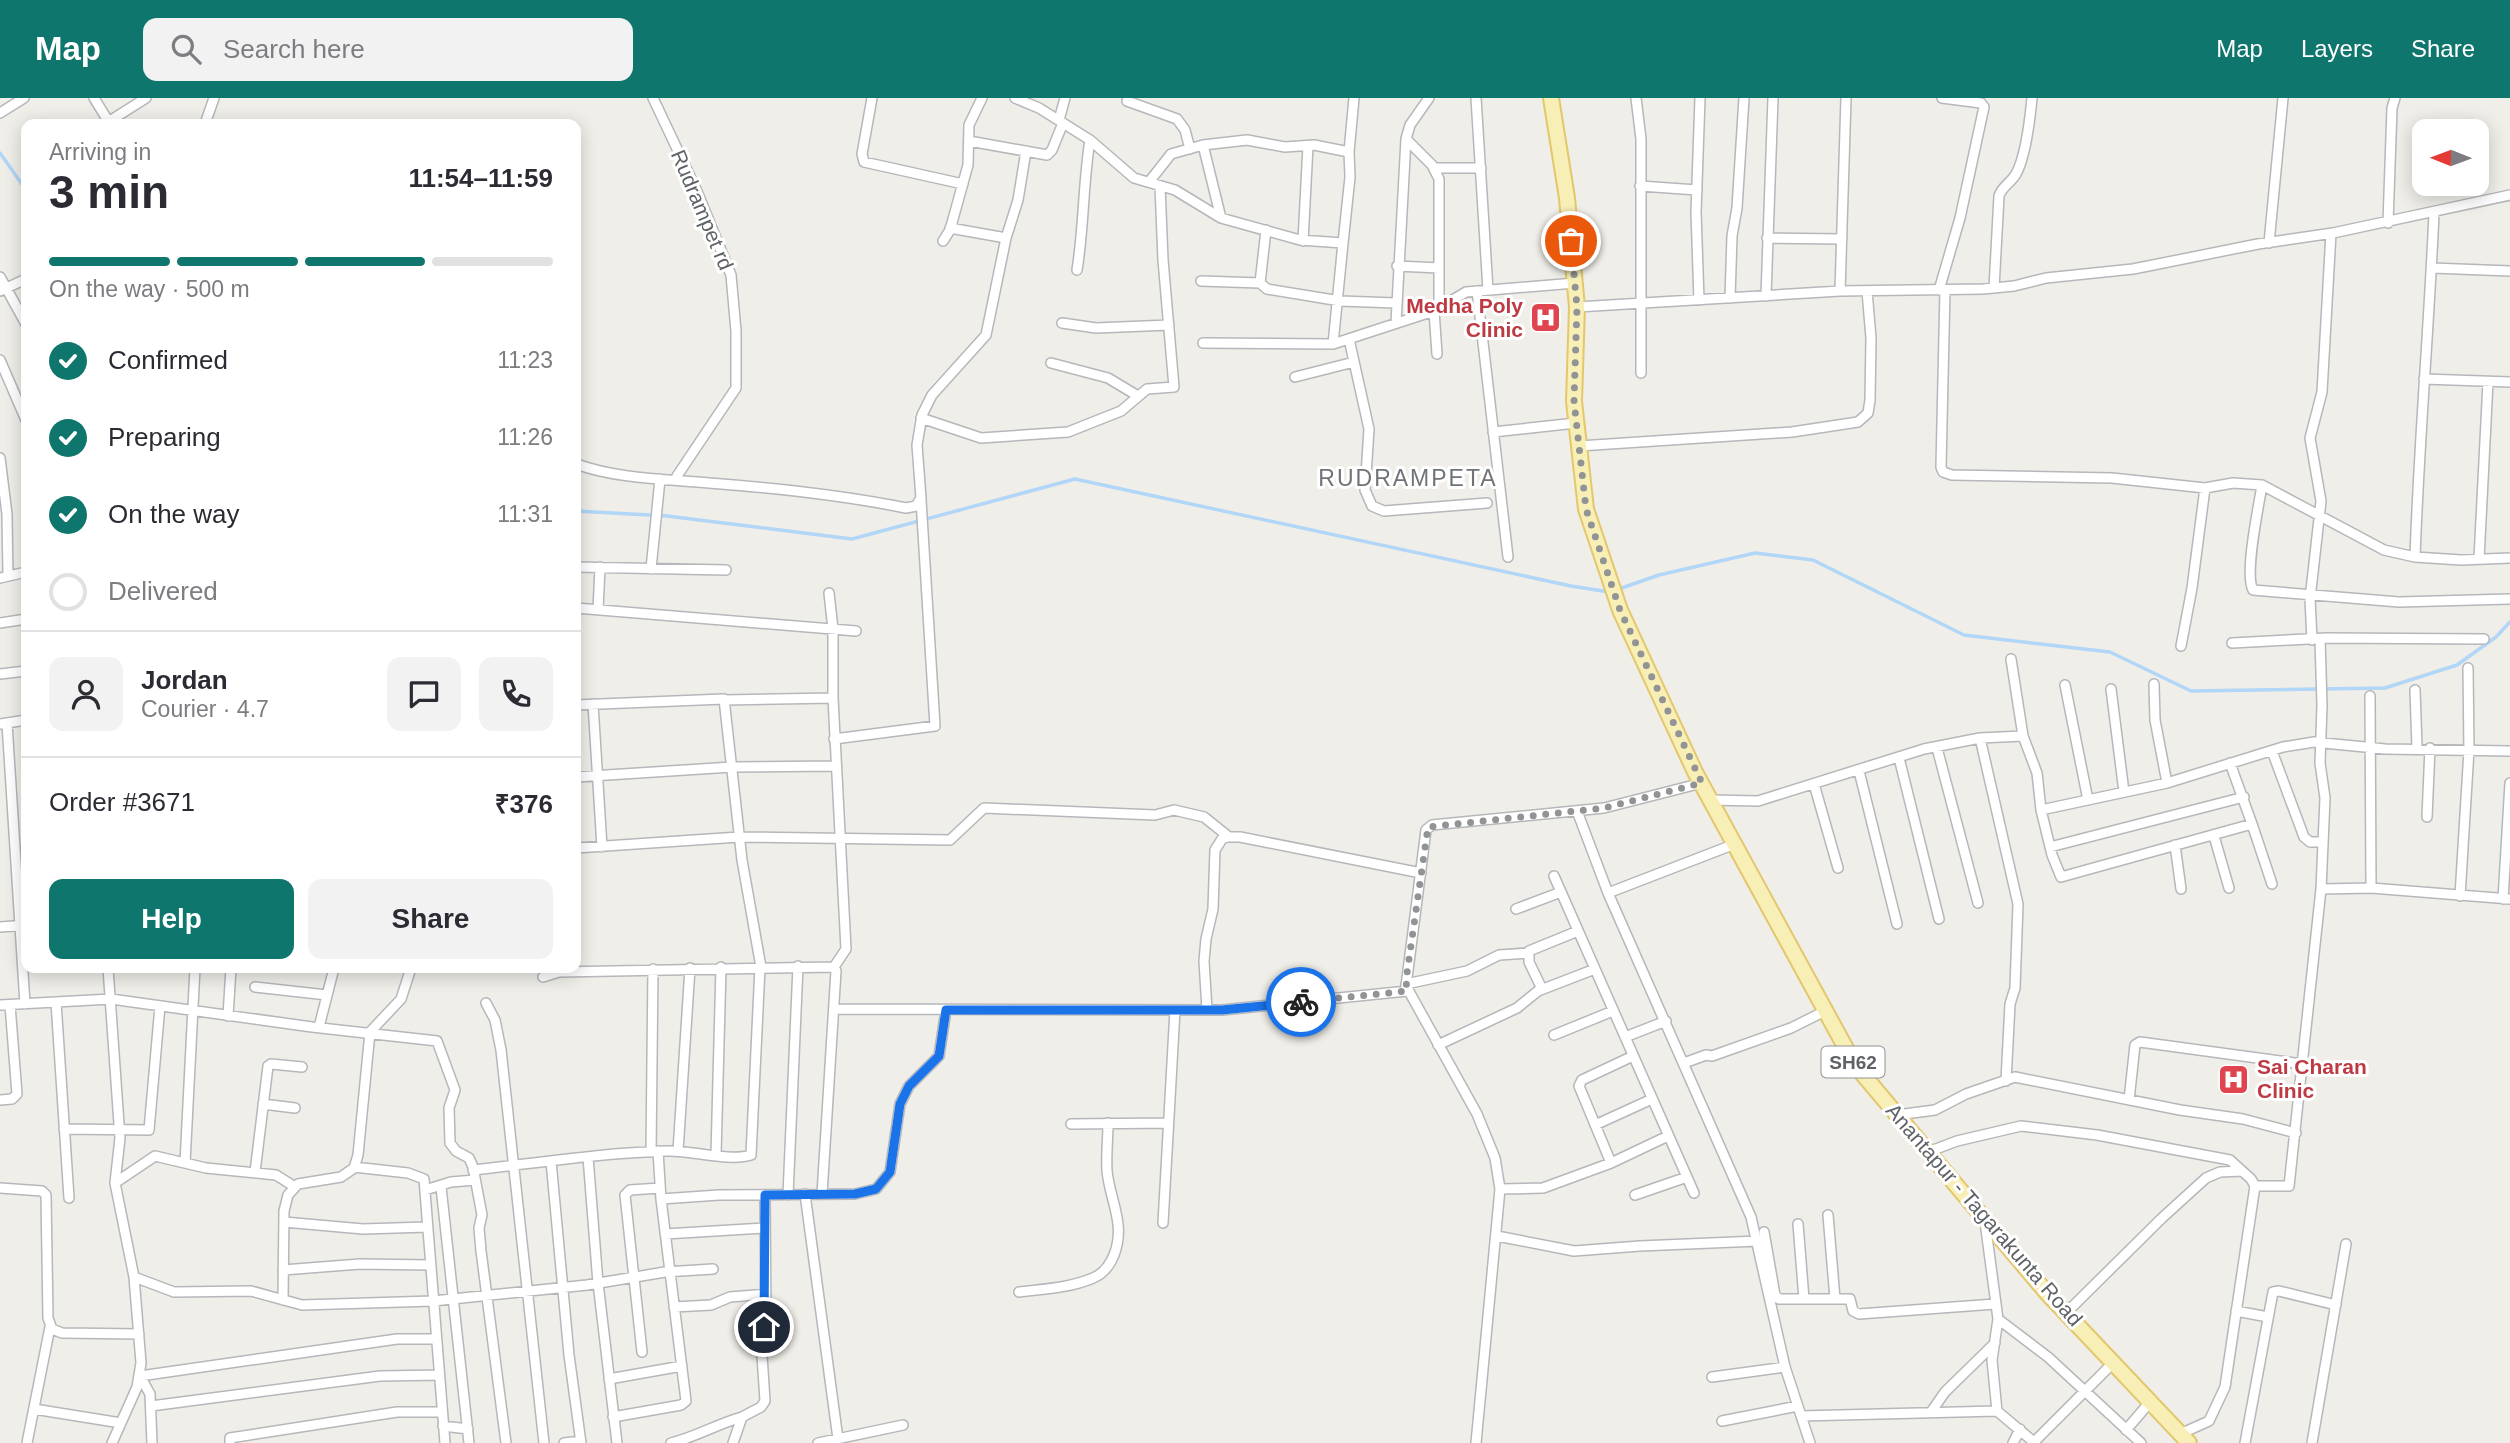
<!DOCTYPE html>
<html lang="en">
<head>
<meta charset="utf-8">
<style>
	body { margin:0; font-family:Helvetica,sans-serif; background:#f2f2f3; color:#2b2b33; height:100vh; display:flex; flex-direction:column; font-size:26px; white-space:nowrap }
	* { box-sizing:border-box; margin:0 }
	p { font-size:23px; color:#7c7c81 }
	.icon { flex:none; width:38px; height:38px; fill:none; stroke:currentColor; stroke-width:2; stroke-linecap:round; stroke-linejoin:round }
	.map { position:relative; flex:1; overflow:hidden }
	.panel { position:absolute; left:21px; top:21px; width:560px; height:854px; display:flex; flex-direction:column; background:#fff; border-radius:14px; box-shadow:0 4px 18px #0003 }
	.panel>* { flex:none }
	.needle { width:46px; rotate:271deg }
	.buttons { position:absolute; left:2412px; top:21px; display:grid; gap:14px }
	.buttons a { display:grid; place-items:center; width:77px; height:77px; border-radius:14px; background:#fff; box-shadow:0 4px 18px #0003; font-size:35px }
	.pin { position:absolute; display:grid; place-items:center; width:60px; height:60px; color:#fff; margin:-30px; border:4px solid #fff; border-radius:50%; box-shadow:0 2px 7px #0007 }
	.courier { position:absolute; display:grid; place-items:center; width:70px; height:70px; margin:-35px; border:5px solid #1a73e8; border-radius:50%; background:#fff; color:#222; box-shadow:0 2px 9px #0007 }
	.headline em { font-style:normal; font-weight:700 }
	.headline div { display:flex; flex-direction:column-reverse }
	.headline { display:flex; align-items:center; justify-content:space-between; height:119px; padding:0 28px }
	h1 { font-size:46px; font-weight:700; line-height:52px }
	.bar { display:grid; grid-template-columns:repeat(4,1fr); gap:10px 7px; align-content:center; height:84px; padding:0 28px }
	.bar i { height:9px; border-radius:5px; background:#e1e1e2 }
	.bar .on { background:#0f766e }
	.bar p { grid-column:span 4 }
	.line { display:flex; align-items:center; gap:18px; padding:0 28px; border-top:2px solid #e1e1e2 }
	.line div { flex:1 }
	.round { display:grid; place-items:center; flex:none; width:74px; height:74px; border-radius:14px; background:#f2f2f3 }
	ol { padding:0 28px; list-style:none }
	li { display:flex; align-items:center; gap:21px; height:77px }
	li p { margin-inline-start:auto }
	li .icon { padding:7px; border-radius:50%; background:#0f766e; color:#fff; stroke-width:4 }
	li:last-child { color:#7c7c81 }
	li i { width:38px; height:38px; border:4px solid #e1e1e2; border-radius:50% }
	.action { display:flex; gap:14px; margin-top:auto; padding:14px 28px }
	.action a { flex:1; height:80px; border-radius:14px; background:#0f766e; color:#fff; font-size:28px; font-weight:700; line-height:80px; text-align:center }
	.action a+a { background:#f2f2f3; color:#2b2b33 }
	header { display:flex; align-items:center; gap:42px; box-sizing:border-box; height:98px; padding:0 35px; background:#0f766e; color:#fff }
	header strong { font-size:33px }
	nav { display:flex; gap:38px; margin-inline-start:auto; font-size:24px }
	.search { width:490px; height:63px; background:#f2f2f3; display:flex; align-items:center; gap:18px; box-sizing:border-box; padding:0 24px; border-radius:14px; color:#7c7c81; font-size:26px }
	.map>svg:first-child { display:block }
</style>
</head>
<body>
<header>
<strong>Map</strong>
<div class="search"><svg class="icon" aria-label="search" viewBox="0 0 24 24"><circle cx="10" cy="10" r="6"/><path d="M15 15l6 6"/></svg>Search here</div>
<nav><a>Map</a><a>Layers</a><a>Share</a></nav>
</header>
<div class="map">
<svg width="2510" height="1345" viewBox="0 0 2510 1345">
	<rect width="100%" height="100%" fill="#f0eee8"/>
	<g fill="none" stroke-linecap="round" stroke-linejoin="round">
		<path stroke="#b1d6f7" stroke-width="3.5" d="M 0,55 L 26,92
			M 576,413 L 667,418 L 852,441 L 1075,381 L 1571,488 L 1609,494
			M 1616,492 L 1659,477 L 1755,455 L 1813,462 L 1964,537 L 2110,554 L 2191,593 L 2385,590 L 2457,567 L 2496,539 L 2510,524"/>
		<defs>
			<path id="street" d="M 94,0 L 110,26
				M 653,0 L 696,91 L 731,177 L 736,233 L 736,290 L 677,378
				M 872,0 L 862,56 L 864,64 L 963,86
				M 1015,0 L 1039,10 L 1090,42 L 1134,80 L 1175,92 L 1221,120 L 1300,142 L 1343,145 L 1350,79 L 1349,54 L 1314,47 L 1285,49 L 1247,42 L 1203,47 L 1171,56 L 1149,84
				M 1476,0 L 1488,192
				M 1636,0 L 1641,41 L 1641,275
				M 1127,3 L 1177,21 L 1185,32 L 1190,51
				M 0,15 L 24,0
				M 1059,22 L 1065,0
				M 105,26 L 146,0
				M 205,26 L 214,0
				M 1406,41 L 1432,67 L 1439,81 L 1439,210
				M 969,43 L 1047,57 L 1052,52 L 1063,25
				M 1203,47 L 1221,120
				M 1349,54 L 1354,0
				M 1434,70 L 1481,70
				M 1640,88 L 1697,92
				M 2388,125 L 2392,10 L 2395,0
				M 950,130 L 1006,140 L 1018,102 L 1026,53
				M 1767,140 L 1842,141
				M 943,143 L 950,132 L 968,67 L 969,27 L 982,0
				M 1303,143 L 1308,48
				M 2269,145 L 2283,0
				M 1397,168 L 1439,170
				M 2432,170 L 2510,173
				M 1077,172 C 1084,129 1083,85 1090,42
				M 0,179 L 26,226
				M 1201,183 L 1260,185 L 1266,132
				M 1260,185 L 1267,191 L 1340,203 L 1396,205
				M 1994,190 L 1999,98 C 2002,88 2011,85 2016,76 C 2026,58 2030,21 2032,0
				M 1939,192 L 1960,120 L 1984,9 L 1981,5 L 1942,0
				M 1945,192 L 1941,369 L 1943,374 L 1952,377 L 2112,380 L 2205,390 L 2233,385 L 2262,387 L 2384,452 L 2415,459 L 2461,462 L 2510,460
				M 0,193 L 26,181
				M 1477,193 L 1508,459
				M 1840,193 L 1846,0
				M 1766,198 L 1773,0
				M 1730,200 L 1732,138 L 1737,110 L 1744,0
				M 1699,202 L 1696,114 L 1700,0
				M 1577,209 L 1840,193 L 1983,191 L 2014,188 L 2046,180 L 2133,171 L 2258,146 L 2333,135 L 2510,97
				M 1434,213 L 1437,256
				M 1062,225 L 1096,230 L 1169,227
				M 1396,225 L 1406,41 L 1410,27 L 1429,0
				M 1349,241 L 1369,331 L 1365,392 L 1372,408 L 1384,413 L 1487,405
				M 1203,245 L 1333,246 L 1434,213 L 1466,194 L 1575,185
				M 1333,246 L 1343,145
				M 0,262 L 26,322
				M 1051,265 L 1108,280 L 1138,298
				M 1295,279 L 1354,264
				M 2424,281 L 2510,284
				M 921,320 L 981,340 L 1068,334 L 1121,313 L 1147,291 L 1174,289 L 1163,162 L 1160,88
				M 1493,334 L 1576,325
				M 1579,348 L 1792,334 L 1858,324 L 1868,315 L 1870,302 L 1871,240 L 1867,193
				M 0,360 L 7,416 L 8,478
				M 576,366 C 618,381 665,381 709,385 C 775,390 841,397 906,410 L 916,408 L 921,400 L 917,347 L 922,317 L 932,297 L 986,237 L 1006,140
				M 2262,387 C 2259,407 2244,476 2253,492 L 2399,504 L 2510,501
				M 2415,459 C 2419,344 2429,230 2434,115
				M 2479,461 L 2488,284
				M 576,469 L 726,472
				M 651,471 L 660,381
				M 0,480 L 26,474
				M 829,495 L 833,531 L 833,600 L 846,851 L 834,869
				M 576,510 L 856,533
				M 598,512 L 600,469
				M 0,525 L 26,521
				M 2312,542 L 2310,501 L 2321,403 L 2310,340 L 2322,294 L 2331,135
				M 2232,545 L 2326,540 L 2484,541
				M 2181,548 L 2192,490 L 2205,390
				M 2011,561 L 2023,638
				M 0,576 L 26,573
				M 2154,586 L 2155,622 L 2167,685
				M 2065,587 L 2088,702
				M 2111,591 L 2124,694
				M 2415,592 L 2417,650
				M 2370,598 L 2371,790
				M 725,602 L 833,600
				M 593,606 L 602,749
				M 576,607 L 724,601 L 742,762 L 761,869
				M 7,625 L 25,906
				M 0,626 L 26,622
				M 1980,640 L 2018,806 L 2015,890 L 2010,906 L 2006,983
				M 834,641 L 935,628 L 921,402
				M 1937,650 L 1978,805
				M 2272,653 L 2304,739 L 2310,744 L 2322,744
				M 1899,660 L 1939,821
				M 1859,673 L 1897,826
				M 576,679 L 732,669 L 835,668
				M 1814,686 L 1838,770
				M 1711,702 L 1758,703 L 1924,651 L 1980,640 L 2023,638 L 2037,675 L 2041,712 L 2167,685 L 2283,649 L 2314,644 L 2385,651 L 2510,653
				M 2041,712 L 2052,757 L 2061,779 L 2252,726 L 2230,665
				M 1577,713 L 1608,795 L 1751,1119 L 1785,1269 L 1810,1345
				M 2427,719 L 2430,650
				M 2252,726 L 2272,786
				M 2214,738 L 2229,790
				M 2175,747 L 2181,791
				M 2050,749 L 2244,699
				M 576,750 L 739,739 L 950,742 L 984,710 L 1155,717 L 1174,712 L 1204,719 L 1229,739
				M 1554,778 L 1694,1095
				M 2321,791 L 2371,790 L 2510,801
				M 1608,795 L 1735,746
				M 2460,798 L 2469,652 L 2468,570
				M 2503,801 L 2510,685
				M 1516,811 L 1561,794
				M 0,829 L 26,827
				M 108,870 L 120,1040 L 115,1085 L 134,1179 L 141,1265 L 137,1289 L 112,1345
				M 543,879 L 559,874 L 834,869 L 836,873 L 822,1096
				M 1406,886 L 1467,873 L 1499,857 L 1528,855
				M 255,889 L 327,897
				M 1542,891 L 1529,864 L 1529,853 L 1578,833
				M 56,904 L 69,1100
				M 486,905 L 495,922 L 501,952 L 544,1345
				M 0,907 L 111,901 L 312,929 L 437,943 L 455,992 L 449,1010 L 450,1045 L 456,1053 L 469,1060 L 473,1069 L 482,1117 L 479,1130 L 481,1153 L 506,1345
				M 834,911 L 1222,912 L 1407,893
				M 1207,912 L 1204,863 L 1206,841 L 1213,811 L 1215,752 L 1222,741 L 1227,739 L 1240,739 L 1421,775
				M 228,918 L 231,870
				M 319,929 L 334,870
				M 1554,937 L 1613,913
				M 1625,939 L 1666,923
				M 1438,947 L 1517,910 L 1538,893 L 1595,871
				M 1684,965 L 1706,957 L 1712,958 L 1791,930 L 1825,913
				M 0,1002 L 12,1001 L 17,996 L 10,907
				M 2129,1002 L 2135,947 L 2140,944 L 2302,966
				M 263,1006 L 295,1010
				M 1897,1017 L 1935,1012 L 1966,996 L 2015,979 L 2180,1012 L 2243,1021 L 2296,1035
				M 1071,1026 L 1168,1025
				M 1595,1027 L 1652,1001
				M 64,1031 L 149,1032 L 160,908
				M 678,1053 L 690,870
				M 651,1054 L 653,871
				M 1928,1054 L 1957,1043 L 2021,1028 L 2097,1037 L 2230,1062 L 2251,1081 L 2255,1088
				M 716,1057 L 721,869
				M 588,1059 L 598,1185 L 617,1345
				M 551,1063 L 569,1257 L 581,1345
				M 185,1065 L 195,870
				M 1611,1065 L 1579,988 L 1582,982 L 1633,958
				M 354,1069 L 408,1075 L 424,1081 L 445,1345
				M 473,1072 C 537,1065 601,1055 666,1053 C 692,1052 728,1064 751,1057 L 760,869
				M 255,1074 L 268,968 L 271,966 L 302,969
				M 115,1085 L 155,1058 L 206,1070 L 276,1077 L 295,1089
				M 441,1089 L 469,1345
				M 0,1090 L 42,1093 L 46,1097 L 48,1220 L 52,1231 L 62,1235 L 139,1236
				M 1500,1091 L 1543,1090 L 1611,1065 L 1668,1038
				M 425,1092 L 451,1084 L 475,1082
				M 805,1096 L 838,1341
				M 788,1097 L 798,868
				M 1635,1097 L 1687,1079
				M 661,1101 L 719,1097 L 855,1096 L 876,1091 L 890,1074 L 900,1006 L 909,988 L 939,958 L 946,912
				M 1828,1117 L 1835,1201
				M 284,1124 L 363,1131 L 427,1129
				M 1985,1124 L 1998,1221 L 1992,1262 L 1997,1313
				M 1163,1125 L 1175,912
				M 1798,1126 L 1804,1201
				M 1764,1134 L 1775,1197 L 1779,1201 L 1850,1201 L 1853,1213 L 1859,1216 L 1995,1206
				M 665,1136 L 765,1130
				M 1497,1138 L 1574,1153 L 1640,1148 L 1758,1143
				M 283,1172 L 360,1166 L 430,1167
				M 134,1179 L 174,1194 L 251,1193 L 302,1207 L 433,1203 L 587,1187 L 665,1174 L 713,1171
				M 1019,1194 C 1043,1191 1070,1190 1093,1180 C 1103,1176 1110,1167 1114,1157 C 1126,1126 1110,1103 1107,1073 C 1106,1057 1108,1041 1108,1025
				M 283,1202 L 284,1113 L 288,1097 L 298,1086 L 341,1079 L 354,1070 L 358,1057 L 370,934 L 401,901 L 411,870
				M 674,1209 L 711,1207 L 730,1199 L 766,1196
				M 2236,1213 L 2268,1219
				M 2066,1215 L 2162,1120 L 2206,1080 L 2220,1074 L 2242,1073
				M 1998,1221 L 2048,1259 L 2141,1345
				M 642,1254 L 625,1097 L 630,1092 L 660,1090
				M 140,1278 L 397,1241 L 436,1241
				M 140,1278 L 150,1296 L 152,1345
				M 1712,1279 L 1785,1269
				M 609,1281 L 682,1268
				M 151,1308 L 380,1278 L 439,1277
				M 34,1311 L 121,1325
				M 1931,1314 L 1945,1294 L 1995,1245
				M 1801,1318 L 1997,1313 L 2035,1345
				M 613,1319 L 681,1307 L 686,1303 L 661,1101 L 658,1053
				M 1722,1323 L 1798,1308
				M 443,1328 L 468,1331
				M 2126,1332 L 2150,1304
				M 2180,1336 L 2209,1323 L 2225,1289 L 2255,1088 L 2289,1088 L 2321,791 L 2325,700 L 2320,665 L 2322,607 L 2320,541
				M 2034,1344 L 2114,1264
				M 27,1345 L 50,1229
				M 230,1345 L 230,1340 L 397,1314 L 442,1314
				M 564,1345 L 581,1343
				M 671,1345 C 696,1339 717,1326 742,1319
				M 733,1345 L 742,1319 L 761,1309 L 765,1303 L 761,1242 L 766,1223 L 765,1097
				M 818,1345 L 903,1327
				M 1476,1345 L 1500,1091 L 1495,1060 L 1477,1016 L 1406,888 L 1426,732 L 1432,727 L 1604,710 L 1702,685
				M 2013,1345 L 2020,1331
				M 2245,1345 L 2273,1194 L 2279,1193 L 2336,1207
				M 2312,1345 L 2346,1146"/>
			<path id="primary" d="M 1551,0 L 1567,100 L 1577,209 L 1574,303 L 1586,411 L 1620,512 L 1695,674 L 1855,967 L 2046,1194 L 2189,1345"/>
		</defs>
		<use href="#street" stroke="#b5b7bb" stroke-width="12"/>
		<use href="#primary" stroke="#e3c76d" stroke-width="18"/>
		<use href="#street" stroke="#fff" stroke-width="9"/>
		<use href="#primary" stroke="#f7efb6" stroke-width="14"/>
	</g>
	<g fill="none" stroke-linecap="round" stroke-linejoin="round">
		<path stroke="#929394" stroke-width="7" stroke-dasharray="0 12.6" d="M 1301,904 L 1407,893 L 1406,882 L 1428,729 L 1604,710 L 1702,685 L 1620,512 L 1586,411 L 1574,303 L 1577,209 L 1571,143"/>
		<path stroke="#1a73e8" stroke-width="9" d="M 764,1229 L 765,1097 L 855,1096 L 876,1091 L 890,1074 L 900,1006 L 909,988 L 939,958 L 946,912 L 1222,912 L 1301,904"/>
	</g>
	<defs>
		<symbol id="hospital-square" viewBox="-11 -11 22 22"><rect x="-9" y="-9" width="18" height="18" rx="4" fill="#e0444e" stroke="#fff"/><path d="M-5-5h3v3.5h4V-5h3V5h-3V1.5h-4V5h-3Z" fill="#fff"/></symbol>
	</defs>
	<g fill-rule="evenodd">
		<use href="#hospital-square" x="1528" y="202" width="35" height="35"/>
		<use href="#hospital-square" x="2216" y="964" width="35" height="35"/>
	</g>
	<g text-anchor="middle" stroke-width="6" stroke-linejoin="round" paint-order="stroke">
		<rect fill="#fff" stroke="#8f9194" stroke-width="2" x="1821.5" y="948.5" width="63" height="31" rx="5"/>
		<g font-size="19" font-weight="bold" fill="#5f6266">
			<text x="1853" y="971">SH62</text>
		</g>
		<g font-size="21" fill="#5f6266" stroke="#fff">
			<text transform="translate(702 112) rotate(67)" y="7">Rudrampet rd</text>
			<text transform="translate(1984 1117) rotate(49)" y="7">Anantapur - Tagarakunta Road</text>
		</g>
		<g font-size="21" font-weight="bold" fill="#be3a42" stroke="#fff" text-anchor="end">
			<text x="1523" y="215">Medha Poly<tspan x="1523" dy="24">Clinic</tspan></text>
			<text x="2257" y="976" text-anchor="start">Sai Charan<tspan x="2257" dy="24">Clinic</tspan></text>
		</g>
		<g font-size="23" letter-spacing="2" fill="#707478" stroke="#fff">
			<text x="1408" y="388">RUDRAMPETA</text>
		</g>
	</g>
</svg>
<div class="buttons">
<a><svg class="needle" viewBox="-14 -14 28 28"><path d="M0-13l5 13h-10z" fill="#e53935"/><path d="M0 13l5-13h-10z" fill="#7c7c81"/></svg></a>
</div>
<div class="pin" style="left:1571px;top:143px;background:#ea580c"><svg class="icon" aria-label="bag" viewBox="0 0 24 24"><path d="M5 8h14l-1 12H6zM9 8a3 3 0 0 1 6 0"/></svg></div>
<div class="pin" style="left:764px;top:1229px;background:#1f2937"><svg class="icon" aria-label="home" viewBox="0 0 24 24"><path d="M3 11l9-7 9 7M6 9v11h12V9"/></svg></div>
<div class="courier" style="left:1301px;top:904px"><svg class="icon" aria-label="bike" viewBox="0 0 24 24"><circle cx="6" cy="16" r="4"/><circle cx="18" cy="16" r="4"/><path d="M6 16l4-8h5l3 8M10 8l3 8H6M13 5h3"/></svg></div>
<section class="panel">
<div class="headline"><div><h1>3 min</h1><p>Arriving in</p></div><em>11:54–11:59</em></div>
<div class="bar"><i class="on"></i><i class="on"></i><i class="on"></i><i></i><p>On the way · 500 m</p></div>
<ol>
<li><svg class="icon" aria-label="check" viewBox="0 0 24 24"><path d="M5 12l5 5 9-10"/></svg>Confirmed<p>11:23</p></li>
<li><svg class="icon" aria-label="check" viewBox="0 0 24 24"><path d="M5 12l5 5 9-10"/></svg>Preparing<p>11:26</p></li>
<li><svg class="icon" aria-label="check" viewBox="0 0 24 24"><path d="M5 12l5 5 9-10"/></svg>On the way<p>11:31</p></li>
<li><i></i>Delivered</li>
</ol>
<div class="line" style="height:126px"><a class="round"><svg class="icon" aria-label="person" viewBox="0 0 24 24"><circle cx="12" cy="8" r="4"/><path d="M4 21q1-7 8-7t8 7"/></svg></a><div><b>Jordan</b><p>Courier · 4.7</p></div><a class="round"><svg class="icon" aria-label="chat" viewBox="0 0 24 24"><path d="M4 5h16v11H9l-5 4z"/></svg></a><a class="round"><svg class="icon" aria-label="phone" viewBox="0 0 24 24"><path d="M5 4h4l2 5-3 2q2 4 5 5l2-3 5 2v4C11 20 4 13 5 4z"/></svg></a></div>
<div class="line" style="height:91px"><div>Order #3671</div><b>₹376</b></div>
<div class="action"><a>Help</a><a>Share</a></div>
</section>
</div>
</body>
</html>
